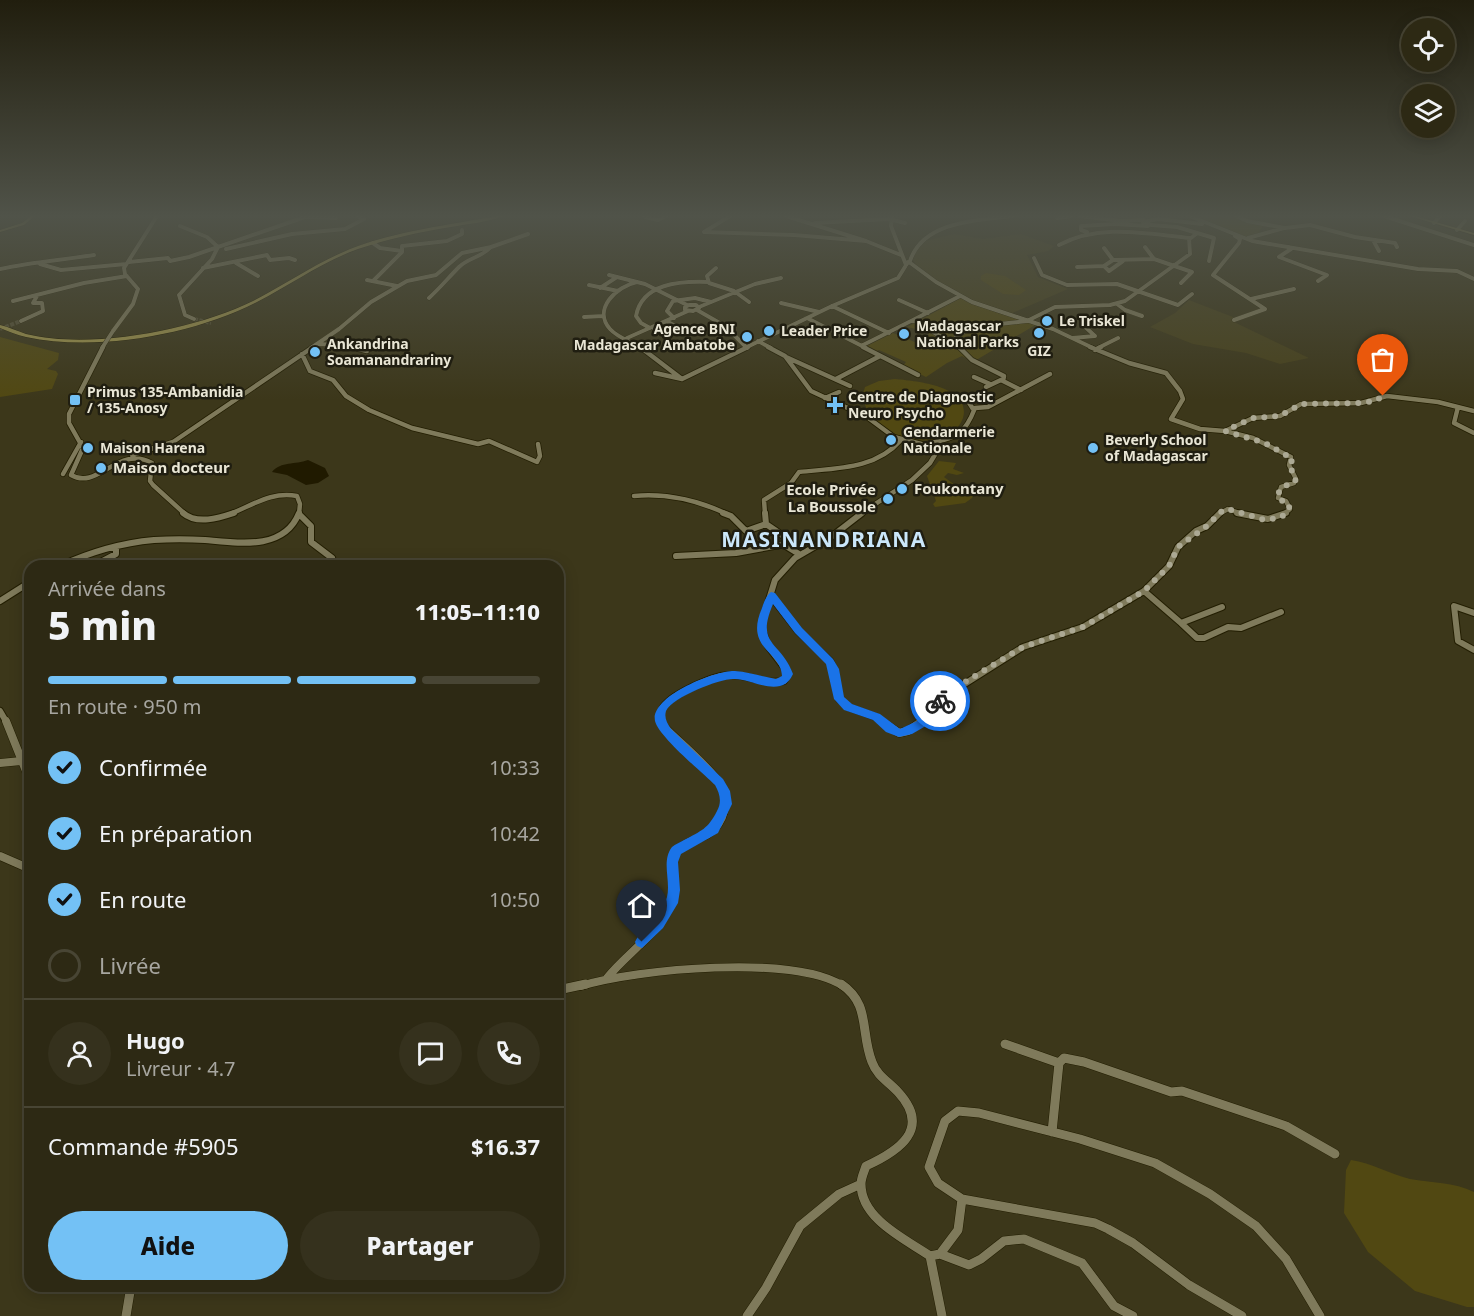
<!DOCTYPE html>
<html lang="fr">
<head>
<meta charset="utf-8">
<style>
	body { margin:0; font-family:"Noto Sans",sans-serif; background:#35311d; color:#f1f3f6; height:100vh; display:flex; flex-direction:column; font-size:22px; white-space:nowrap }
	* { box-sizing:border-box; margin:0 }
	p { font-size:20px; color:#a7a6a0 }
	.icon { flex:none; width:33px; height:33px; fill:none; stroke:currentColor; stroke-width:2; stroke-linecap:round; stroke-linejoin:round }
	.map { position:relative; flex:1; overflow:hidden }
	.drawer { position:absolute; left:24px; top:560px; width:540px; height:732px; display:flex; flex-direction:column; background:#2d2914; border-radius:18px; box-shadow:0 3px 15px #0003,0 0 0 2px #484534 }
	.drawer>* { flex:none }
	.controls { position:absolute; left:1401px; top:18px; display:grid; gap:12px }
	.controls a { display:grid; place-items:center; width:54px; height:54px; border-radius:50%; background:#2d2914; box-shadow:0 3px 15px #0003,0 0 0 2px #484534; font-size:30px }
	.pin { position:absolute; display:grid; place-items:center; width:51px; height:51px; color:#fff; margin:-62px -26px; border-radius:50% 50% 50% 0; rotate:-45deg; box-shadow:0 0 6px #0007 }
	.pin .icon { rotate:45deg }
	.courier { position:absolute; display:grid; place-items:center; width:60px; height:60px; margin:-30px; border:4px solid #1a73e8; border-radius:50%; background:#fff; color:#222; box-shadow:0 2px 8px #0007 }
	.summary em { font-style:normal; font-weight:800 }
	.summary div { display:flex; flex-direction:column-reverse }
	.summary { display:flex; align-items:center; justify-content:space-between; height:102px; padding:0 24px }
	h1 { font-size:39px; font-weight:800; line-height:45px }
	.bar { display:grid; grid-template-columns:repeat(4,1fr); gap:9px 6px; align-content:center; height:72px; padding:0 24px }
	.bar i { height:8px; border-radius:4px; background:#484534 }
	.bar .active { background:#73c1f5 }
	.bar p { grid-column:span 4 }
	.line { display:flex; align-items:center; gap:15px; padding:0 24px; border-top:2px solid #484534 }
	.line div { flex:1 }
	.round { display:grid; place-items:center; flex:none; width:63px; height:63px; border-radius:32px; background:#35311d }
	ol { padding:0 24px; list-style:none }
	li { display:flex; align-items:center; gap:18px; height:66px }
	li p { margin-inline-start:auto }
	li .icon { padding:6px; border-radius:50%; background:#73c1f5; color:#111; stroke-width:4 }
	li:last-child { color:#a7a6a0 }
	li i { width:33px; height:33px; border:3px solid #484534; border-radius:50% }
	.primary-button { display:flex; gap:12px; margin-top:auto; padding:12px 24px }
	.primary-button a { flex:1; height:69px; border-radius:36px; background:#73c1f5; color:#111; font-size:24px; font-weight:800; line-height:69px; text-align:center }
	.primary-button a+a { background:#35311d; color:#f1f3f6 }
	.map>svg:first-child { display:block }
</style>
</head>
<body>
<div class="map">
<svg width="1474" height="1316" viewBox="0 0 1474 1316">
	<rect width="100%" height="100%" fill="#3c371a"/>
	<path fill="#47411b" d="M 954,234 L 983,239 L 1021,234 L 1054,246 L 1048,251 L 1027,255 L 1038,277 L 1068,289 L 1010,314 L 974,301 L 936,281 L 917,266 L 913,260 L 916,250 L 925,241 Z
		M 1189,300 L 1233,317 L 1234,322 L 1309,358 L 1280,364 L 1246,353 L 1193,344 L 1150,327 L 1175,313 Z"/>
	<path fill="#514812" d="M 1189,216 L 1233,216 L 1244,221 L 1281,227 L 1262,227 L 1258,234 L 1242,238 Z
		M 986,273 L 1005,276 L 1026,290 L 1019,295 L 1003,294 L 981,280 L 981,276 Z
		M 961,298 L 998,313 L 1037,324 L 973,362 L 962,356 L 947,363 L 926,377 L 903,366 L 906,362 L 879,350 L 874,352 L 865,347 L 893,333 L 917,343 L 928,337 L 929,332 L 907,327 Z
		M 0,337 L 59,353 L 58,360 L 47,369 L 56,371 L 58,374 L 52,389 L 0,397 Z
		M 895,379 C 916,381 972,386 963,418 C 961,424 954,433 948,435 C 913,450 873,434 862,397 L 865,387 L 879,381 Z
		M 939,461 L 956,463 L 953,469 L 964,473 L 957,475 L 948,473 L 944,477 L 955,485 L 958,490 L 973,486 L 977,489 L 972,498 L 965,503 L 935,507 L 933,504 L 936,501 L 927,476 Z
		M 1351,1160 C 1372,1163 1389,1174 1410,1179 C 1431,1183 1454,1182 1474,1192 L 1474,1307 L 1467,1307 L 1415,1291 L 1368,1252 L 1344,1213 L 1346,1170 Z"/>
	<path fill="#201a00" d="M 308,460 L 325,468 L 329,476 L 318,483 L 306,485 L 287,475 L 272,472 C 281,461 295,465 308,460 Z"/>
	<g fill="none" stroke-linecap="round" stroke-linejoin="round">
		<path stroke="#565136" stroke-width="4" stroke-dasharray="4 1.5" stroke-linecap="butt" d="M 194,319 L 211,323
			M 0,329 L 21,321"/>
		<defs>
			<path id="minor-far4" d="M 892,216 L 891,226 L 906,265
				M 1079,216 L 1121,221 L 1144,220
				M 1236,216 L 1247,221 L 1285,228 L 1310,225 L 1355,237 L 1395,243 L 1397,247
				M 1384,216 L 1474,245
				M 306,217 L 336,218
				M 645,217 L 658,220 L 666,216
				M 1192,217 L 1252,241 L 1418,269 L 1457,271 L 1474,279
				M 1057,218 L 1072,216
				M 1200,221 L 1202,224 L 1158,219 L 1143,222 L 1151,225 L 1177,227 L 1214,238 L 1209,261
				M 815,223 L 889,219 L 905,223
				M 1434,223 L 1440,216
				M 180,226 L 207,237 L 218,247 L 212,259 L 179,295 L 185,315 L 194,319
				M 1457,230 L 1465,221
				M 704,232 L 794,235 L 866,241 L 786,216
				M 704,232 L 730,216
				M 1087,232 L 1081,230 L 1081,226 L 1115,224 L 1148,226
				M 1248,238 L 1284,228
				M 1373,240 L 1379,251
				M 866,241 L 901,255
				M 373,243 L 380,248 L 402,251
				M 1059,245 C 1101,223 1146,234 1191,238 L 1196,234
				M 491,247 L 528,234
				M 1145,247 L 1154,259
				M 1289,247 L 1291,249 L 1279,257 L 1327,275 L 1318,281
				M 1104,248 L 1113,260
				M 226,249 L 292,234 L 345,229 L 364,219 L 357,216
				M 1034,258 L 1042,275 L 1067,285 L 1117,284 L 1178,305 L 1192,294
				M 910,261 C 923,221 978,220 1013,216
				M 129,262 L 168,258 L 170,261 L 189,257 L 308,216
				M 909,262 L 936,282 L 972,302 L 1053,329 L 1093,348
				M 236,263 L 258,276
				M 40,264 L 61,270 L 126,264
				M 1104,266 L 1109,271 L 1123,261
				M 1077,267 L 1104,266 L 1113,260 L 1154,259 L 1192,272 L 1181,283
				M 203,268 L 267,255 L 270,260 L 289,258 L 295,260
				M 716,268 L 707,276 L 709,283 L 734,291 L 749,302
				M 0,269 C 31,262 62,260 94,255
				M 609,275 L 645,284 L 687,305
				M 367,280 L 397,286
				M 373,281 L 402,252 L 402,246 L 447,241 L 462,234 L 462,230
				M 637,282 C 617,286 592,309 610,329 C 618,338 632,342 642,348
				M 589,285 L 618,291
				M 600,288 L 617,277
				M 960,296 L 913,320 L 960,348
				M 1251,299 L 1294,289
				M 899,300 L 928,313
				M 13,301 L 84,283 L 127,276
				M 781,303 L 819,312
				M 1117,304 L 1125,310 L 1142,316
				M 689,305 L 696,305 L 699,308 L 693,311 L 685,310 L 685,307 Z
				M 832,306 L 889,333
				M 699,307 L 755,284 L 781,278
				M 697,310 L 725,326 L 747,348
				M 584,317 L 603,316
				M 674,318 L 667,311 L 673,301 L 695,298 L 711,302
				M 807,318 L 866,348
				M 1234,320 L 1265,309 L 1213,275 L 1239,243 L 1240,239 L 1235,236
				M 21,321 L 43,311 L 42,303 L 33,303 L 37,296
				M 666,321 L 689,333
				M 652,327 L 669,338
				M 650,328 L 641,323 L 636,316 C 642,283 680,281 708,282
				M 113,331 L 133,304 L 138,289 L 125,274 L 124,268 L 157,216
				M 627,338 L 688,311
				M 1072,338 L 1095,336 L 1082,324
				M 758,341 L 771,348
				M 317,344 L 344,345 L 356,348
				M 863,345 L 913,320
				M 958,347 L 956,337 L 971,327 L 1027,321 L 1055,307 L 1110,305 L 1125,301 L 1190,254 L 1189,238
				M 102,348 L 104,345
				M 311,348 L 339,329 L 371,302 L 407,281 L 436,275 L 462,253 L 491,247 C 482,257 468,258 459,267 C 449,277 440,288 429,298
				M 745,348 L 832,306 L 898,278 L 908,262
				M 1098,348 L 1118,338"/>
			<path id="minor-far3" d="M 103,347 L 69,414 L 69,423 L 83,448 L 71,475 C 98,491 118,444 152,463 L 150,481 L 153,485 L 185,514
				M 351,347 L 367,351
				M 640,347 L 682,379
				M 768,347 L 785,356 L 811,391 L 867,417 L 894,437 L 933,447 L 936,453 L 930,463 L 912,480 L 860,514
				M 863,347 L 918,375
				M 959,347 L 972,360 L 1004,376 L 1003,381 L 1021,390
				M 1090,347 L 1129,363 L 1166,373 L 1180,391 L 1183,399 L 1171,419 L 1200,429 L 1225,431 L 1253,438 L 1291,457 L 1289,465 L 1296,479 L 1294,483 L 1281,487 L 1278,498 L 1286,501 L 1290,509 L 1284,514
				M 1095,350 L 1101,347
				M 302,354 L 310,371 L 333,380 L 346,396 L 369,410 L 412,428 L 478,444 L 489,441 L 537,462 L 540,456 L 538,444
				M 786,357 L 850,386
				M 655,373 L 682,379 L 748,347
				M 974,377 L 990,384
				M 836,379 L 880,356
				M 986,387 L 1003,379
				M 825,398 L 839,392
				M 966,398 L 973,409
				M 1458,407 L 1454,423 L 1474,433
				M 1225,431 L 1253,418 L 1280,416 L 1301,404 L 1361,403 L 1387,396 L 1438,402 L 1474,411
				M 924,445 C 954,437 963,439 975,408 L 988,407 L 1050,374
				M 132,455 L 173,442 L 313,347
				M 63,474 L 81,442
				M 634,496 C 667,493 697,500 727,514
				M 230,514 C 253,505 272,491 297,496 L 300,504 L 299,514
				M 765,514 L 764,500 L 791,483 L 799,472 C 835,468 875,470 901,440
				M 1219,514 L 1228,509 L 1242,514"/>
			<path id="minor-far2" d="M 183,513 C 197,525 219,518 234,513
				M 723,513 L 731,516 L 746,531 L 766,524 L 785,537 L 786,546 L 799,554
				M 765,513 L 766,524
				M 1237,513 L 1268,519 L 1286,513
				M 299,514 L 311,526 L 311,542 L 332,558
				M 676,556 L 736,553 L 785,544
				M 60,566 C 90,552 121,543 154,540 C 171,539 188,539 205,540 C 238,543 284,551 299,513
				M 99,566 L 99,563 L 116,554 L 116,547
				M 1144,591 L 1181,623 L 1222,607
				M 771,596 L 798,631 L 830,661 L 834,669 L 839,699 L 848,707 L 876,717 L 883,723
				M 0,601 L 30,582
				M 1474,613 L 1454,606 L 1458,641 L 1474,650
				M 1181,623 L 1197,638 L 1204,638 L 1228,627 L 1241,628 L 1281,612
				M 0,711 L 7,723
				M 662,723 C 660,718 659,714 662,709 C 669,695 712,676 728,675 C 747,674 764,685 784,681 L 788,674 L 787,671 L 768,646 L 763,632 L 763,619 L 775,580 L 795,558 L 831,537 L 862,513
				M 921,723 L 944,697 L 1023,647 L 1083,627 L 1144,591 L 1169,566 L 1178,547 L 1196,531 L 1207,526 L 1220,513"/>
			<path id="minor-far1" d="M 6,721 L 30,781
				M 881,721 L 899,733 L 908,731 L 922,721
				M 0,763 L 21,761
				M 0,856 L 30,869
				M 607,978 C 627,953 660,933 672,901 C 677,886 668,870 674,856 C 680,843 697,840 708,834 C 725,823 731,798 718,781 C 703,761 681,744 663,726 L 661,721
				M 581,986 C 637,969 794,954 843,986"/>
			<path id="minor" d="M 841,984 C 871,1004 860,1032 872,1062 C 877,1076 889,1082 898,1092 C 932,1129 899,1151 866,1166 C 864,1172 861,1178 861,1184 C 861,1219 905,1239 930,1256 L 942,1316
				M 558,990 L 586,984
				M 1005,1044 L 1059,1063 L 1052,1132
				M 1059,1063 L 1064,1058 L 1084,1062 L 1171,1092 L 1182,1091 L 1286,1126 L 1335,1154
				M 940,1254 L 958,1230 L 962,1199
				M 930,1256 L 940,1254 L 969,1265 L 981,1259 L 1004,1241 L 1024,1239 L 1082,1263 L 1114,1306 L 1133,1316
				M 126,1316 L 131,1286
				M 747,1316 L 766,1288 L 800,1226 L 839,1194 L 861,1184
				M 1242,1316 L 1189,1285 L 1133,1243 L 1108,1229 L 1095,1223 L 962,1199 L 938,1183 L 929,1167 L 945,1121 L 958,1111 L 979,1113 L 1080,1139 L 1155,1163 L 1210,1194 L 1256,1226 L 1286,1259 L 1320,1316"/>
			<path id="major" d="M 31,216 L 35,216 L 24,225 L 0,232 L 0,230 L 22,223 Z
				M 497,216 L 504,216 C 488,222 468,224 451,227 C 419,232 388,239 358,249 C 322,262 290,285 257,302 C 193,335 96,352 26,337 C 17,335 8,331 0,328 L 0,325 C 9,327 17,331 26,334 C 91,350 194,330 253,301 C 286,284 316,263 350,249 C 396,231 448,225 497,216 Z
				M 1409,216 L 1415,216 L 1474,233 L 1474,235 Z"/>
		</defs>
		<use href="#minor-far4" stroke="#231e02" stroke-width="4.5"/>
		<use href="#minor-far3" stroke="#231e02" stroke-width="6"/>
		<use href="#minor-far2" stroke="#231e02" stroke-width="8"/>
		<use href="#minor-far1" stroke="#231e02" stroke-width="9"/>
		<use href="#minor" stroke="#231e02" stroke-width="10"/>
		<use href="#major" stroke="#231e02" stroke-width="1"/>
		<use href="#minor-far4" stroke="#7f7a5b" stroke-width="4"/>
		<use href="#minor-far3" stroke="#7f7a5b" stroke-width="4.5"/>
		<use href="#minor-far2" stroke="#7f7a5b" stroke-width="6"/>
		<use href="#minor-far1" stroke="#7f7a5b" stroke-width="8"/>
		<use href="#minor" stroke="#7f7a5b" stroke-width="9"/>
		<use href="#major" fill="#9b904a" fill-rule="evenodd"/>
		<defs>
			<path id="minor-bridge" d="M 104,345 L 113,331"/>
		</defs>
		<use href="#minor-bridge" stroke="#231e02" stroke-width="4.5" stroke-linecap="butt"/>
		<use href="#minor-bridge" stroke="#7f7a5b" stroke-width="4"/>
	</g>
	<linearGradient id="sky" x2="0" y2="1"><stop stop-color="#211e0e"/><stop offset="0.54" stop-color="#505349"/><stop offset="1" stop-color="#505349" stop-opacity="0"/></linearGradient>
	<rect width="1474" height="400" fill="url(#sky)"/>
	<path fill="#1a73e8" d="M 771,592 L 775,593 L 802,628 L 833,659 L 839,669 L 844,697 L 852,704 L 880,714 L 900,729 L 917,721 L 936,699 L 944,699 L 945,701 L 924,727 L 912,734 L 899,737 L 886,732 L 873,720 L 844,710 L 834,699 L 826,664 L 795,633 L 773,604 C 755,646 781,641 793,674 C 790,680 787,684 780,686 C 766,690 747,678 733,679 C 719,679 673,697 666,711 C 664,718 667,723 671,729 L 723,779 L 730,791 L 732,804 L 718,833 L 681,854 L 678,862 L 680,890 L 678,903 L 663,928 L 642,948 L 637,946 L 635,942 C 643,925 662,916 667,897 C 671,881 661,861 672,847 C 675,844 681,842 684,840 C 701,831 708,829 717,811 C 722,802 720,794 715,785 C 702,772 659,737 655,721 C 650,696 716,670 735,671 C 749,672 763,677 776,679 L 782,676 C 781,651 744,649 762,608 C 764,602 766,596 771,592 Z"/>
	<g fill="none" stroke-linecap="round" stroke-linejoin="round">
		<path stroke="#aca994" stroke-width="6" stroke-dasharray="0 10.8" d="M 940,701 L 965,682 L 1023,647 L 1083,627 L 1144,591 L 1169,566 L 1178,547 L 1207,526 L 1223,510 L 1228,509 L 1265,520 L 1282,517 L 1290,506 L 1278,498 C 1278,487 1286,485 1294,483 L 1296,479 L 1289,465 L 1293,459 L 1265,443 L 1225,431 L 1253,418 L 1280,416 L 1301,404 L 1361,403 L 1375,401 L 1383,396"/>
	</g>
	<g fill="#73c1f5" stroke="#201e11" stroke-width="2">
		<circle cx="1047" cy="321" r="6"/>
		<circle cx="769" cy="331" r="6"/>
		<circle cx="1039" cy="333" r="6"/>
		<circle cx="904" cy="334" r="6"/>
		<circle cx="747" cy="337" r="6"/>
		<circle cx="315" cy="352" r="6"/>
		<rect x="69" y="394" width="12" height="12" rx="3"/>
		<path d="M832 396h6v6h6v6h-6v6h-6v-6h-6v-6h6z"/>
		<circle cx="891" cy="440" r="6"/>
		<circle cx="88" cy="448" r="6"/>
		<circle cx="1093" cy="448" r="6"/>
		<circle cx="101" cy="468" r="6"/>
		<circle cx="902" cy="489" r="6"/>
		<circle cx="888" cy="499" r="6"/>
	</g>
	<g text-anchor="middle" stroke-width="5" stroke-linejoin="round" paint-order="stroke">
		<g font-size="14" font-weight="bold" fill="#e9e6d5" stroke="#201e11" text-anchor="start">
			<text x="1059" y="326">Le Triskel</text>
			<text x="916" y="331">Madagascar<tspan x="916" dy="16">National Parks</tspan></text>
			<text x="735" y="334" text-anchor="end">Agence BNI<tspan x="735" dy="16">Madagascar Ambatobe</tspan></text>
			<text x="781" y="336">Leader Price</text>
			<text x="327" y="349">Ankandrina<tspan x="327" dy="16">Soamanandrariny</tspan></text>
			<text x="1039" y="356" text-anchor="middle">GIZ</text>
			<text x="87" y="397">Primus 135-Ambanidia<tspan x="87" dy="16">/ 135-Anosy</tspan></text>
			<text x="848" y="402">Centre de Diagnostic<tspan x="848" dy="16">Neuro Psycho</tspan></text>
			<text x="903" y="437">Gendarmerie<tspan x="903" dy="16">Nationale</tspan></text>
			<text x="1105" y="445">Beverly School<tspan x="1105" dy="16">of Madagascar</tspan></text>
			<text x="100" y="453">Maison Harena</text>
		</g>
		<g font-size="15" font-weight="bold" fill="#e9e6d5" stroke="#201e11" text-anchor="start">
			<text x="113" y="473">Maison docteur</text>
			<text x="914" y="494">Foukontany</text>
			<text x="876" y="495" text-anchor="end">Ecole Privée<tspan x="876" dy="17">La Boussole</tspan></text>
		</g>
		<g font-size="21" font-weight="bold" letter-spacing="1.5" fill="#cbe7fb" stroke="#201e11">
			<text x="824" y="547">MASINANDRIANA</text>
		</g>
	</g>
</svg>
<div class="controls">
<a><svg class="icon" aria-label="locate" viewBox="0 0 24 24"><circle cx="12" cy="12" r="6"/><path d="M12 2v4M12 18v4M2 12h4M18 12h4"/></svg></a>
<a><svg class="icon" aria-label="layers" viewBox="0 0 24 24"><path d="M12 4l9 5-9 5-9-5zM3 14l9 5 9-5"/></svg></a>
</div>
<div class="pin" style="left:1383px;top:396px;background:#ea580c"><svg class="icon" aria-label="bag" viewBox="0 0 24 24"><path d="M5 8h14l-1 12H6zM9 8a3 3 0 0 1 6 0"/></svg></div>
<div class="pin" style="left:642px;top:942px;background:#1f2937"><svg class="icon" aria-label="home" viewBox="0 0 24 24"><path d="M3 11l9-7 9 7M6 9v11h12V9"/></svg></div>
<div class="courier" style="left:940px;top:701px"><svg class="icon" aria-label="bike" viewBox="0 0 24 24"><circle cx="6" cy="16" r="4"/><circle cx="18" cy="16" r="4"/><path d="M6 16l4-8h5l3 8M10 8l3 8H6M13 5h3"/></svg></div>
<section class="drawer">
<div class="summary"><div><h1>5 min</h1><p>Arrivée dans</p></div><em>11:05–11:10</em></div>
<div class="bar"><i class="active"></i><i class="active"></i><i class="active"></i><i></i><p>En route · 950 m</p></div>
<ol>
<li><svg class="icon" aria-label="check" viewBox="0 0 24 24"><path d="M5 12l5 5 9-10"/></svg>Confirmée<p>10:33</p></li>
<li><svg class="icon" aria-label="check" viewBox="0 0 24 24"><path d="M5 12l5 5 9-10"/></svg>En préparation<p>10:42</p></li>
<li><svg class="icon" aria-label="check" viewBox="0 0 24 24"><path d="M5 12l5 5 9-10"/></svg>En route<p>10:50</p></li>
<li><i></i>Livrée</li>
</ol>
<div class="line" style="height:108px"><a class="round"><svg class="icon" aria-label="person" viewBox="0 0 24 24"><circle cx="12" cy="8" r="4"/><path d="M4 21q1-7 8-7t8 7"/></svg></a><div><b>Hugo</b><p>Livreur · 4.7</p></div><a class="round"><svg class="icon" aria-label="chat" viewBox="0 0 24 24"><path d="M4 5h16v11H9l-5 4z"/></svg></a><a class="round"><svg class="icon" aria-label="phone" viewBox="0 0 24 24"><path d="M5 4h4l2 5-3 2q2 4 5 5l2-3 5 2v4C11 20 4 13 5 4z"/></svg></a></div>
<div class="line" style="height:78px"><div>Commande #5905</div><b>$16.37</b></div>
<div class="primary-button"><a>Aide</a><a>Partager</a></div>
</section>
</div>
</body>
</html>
